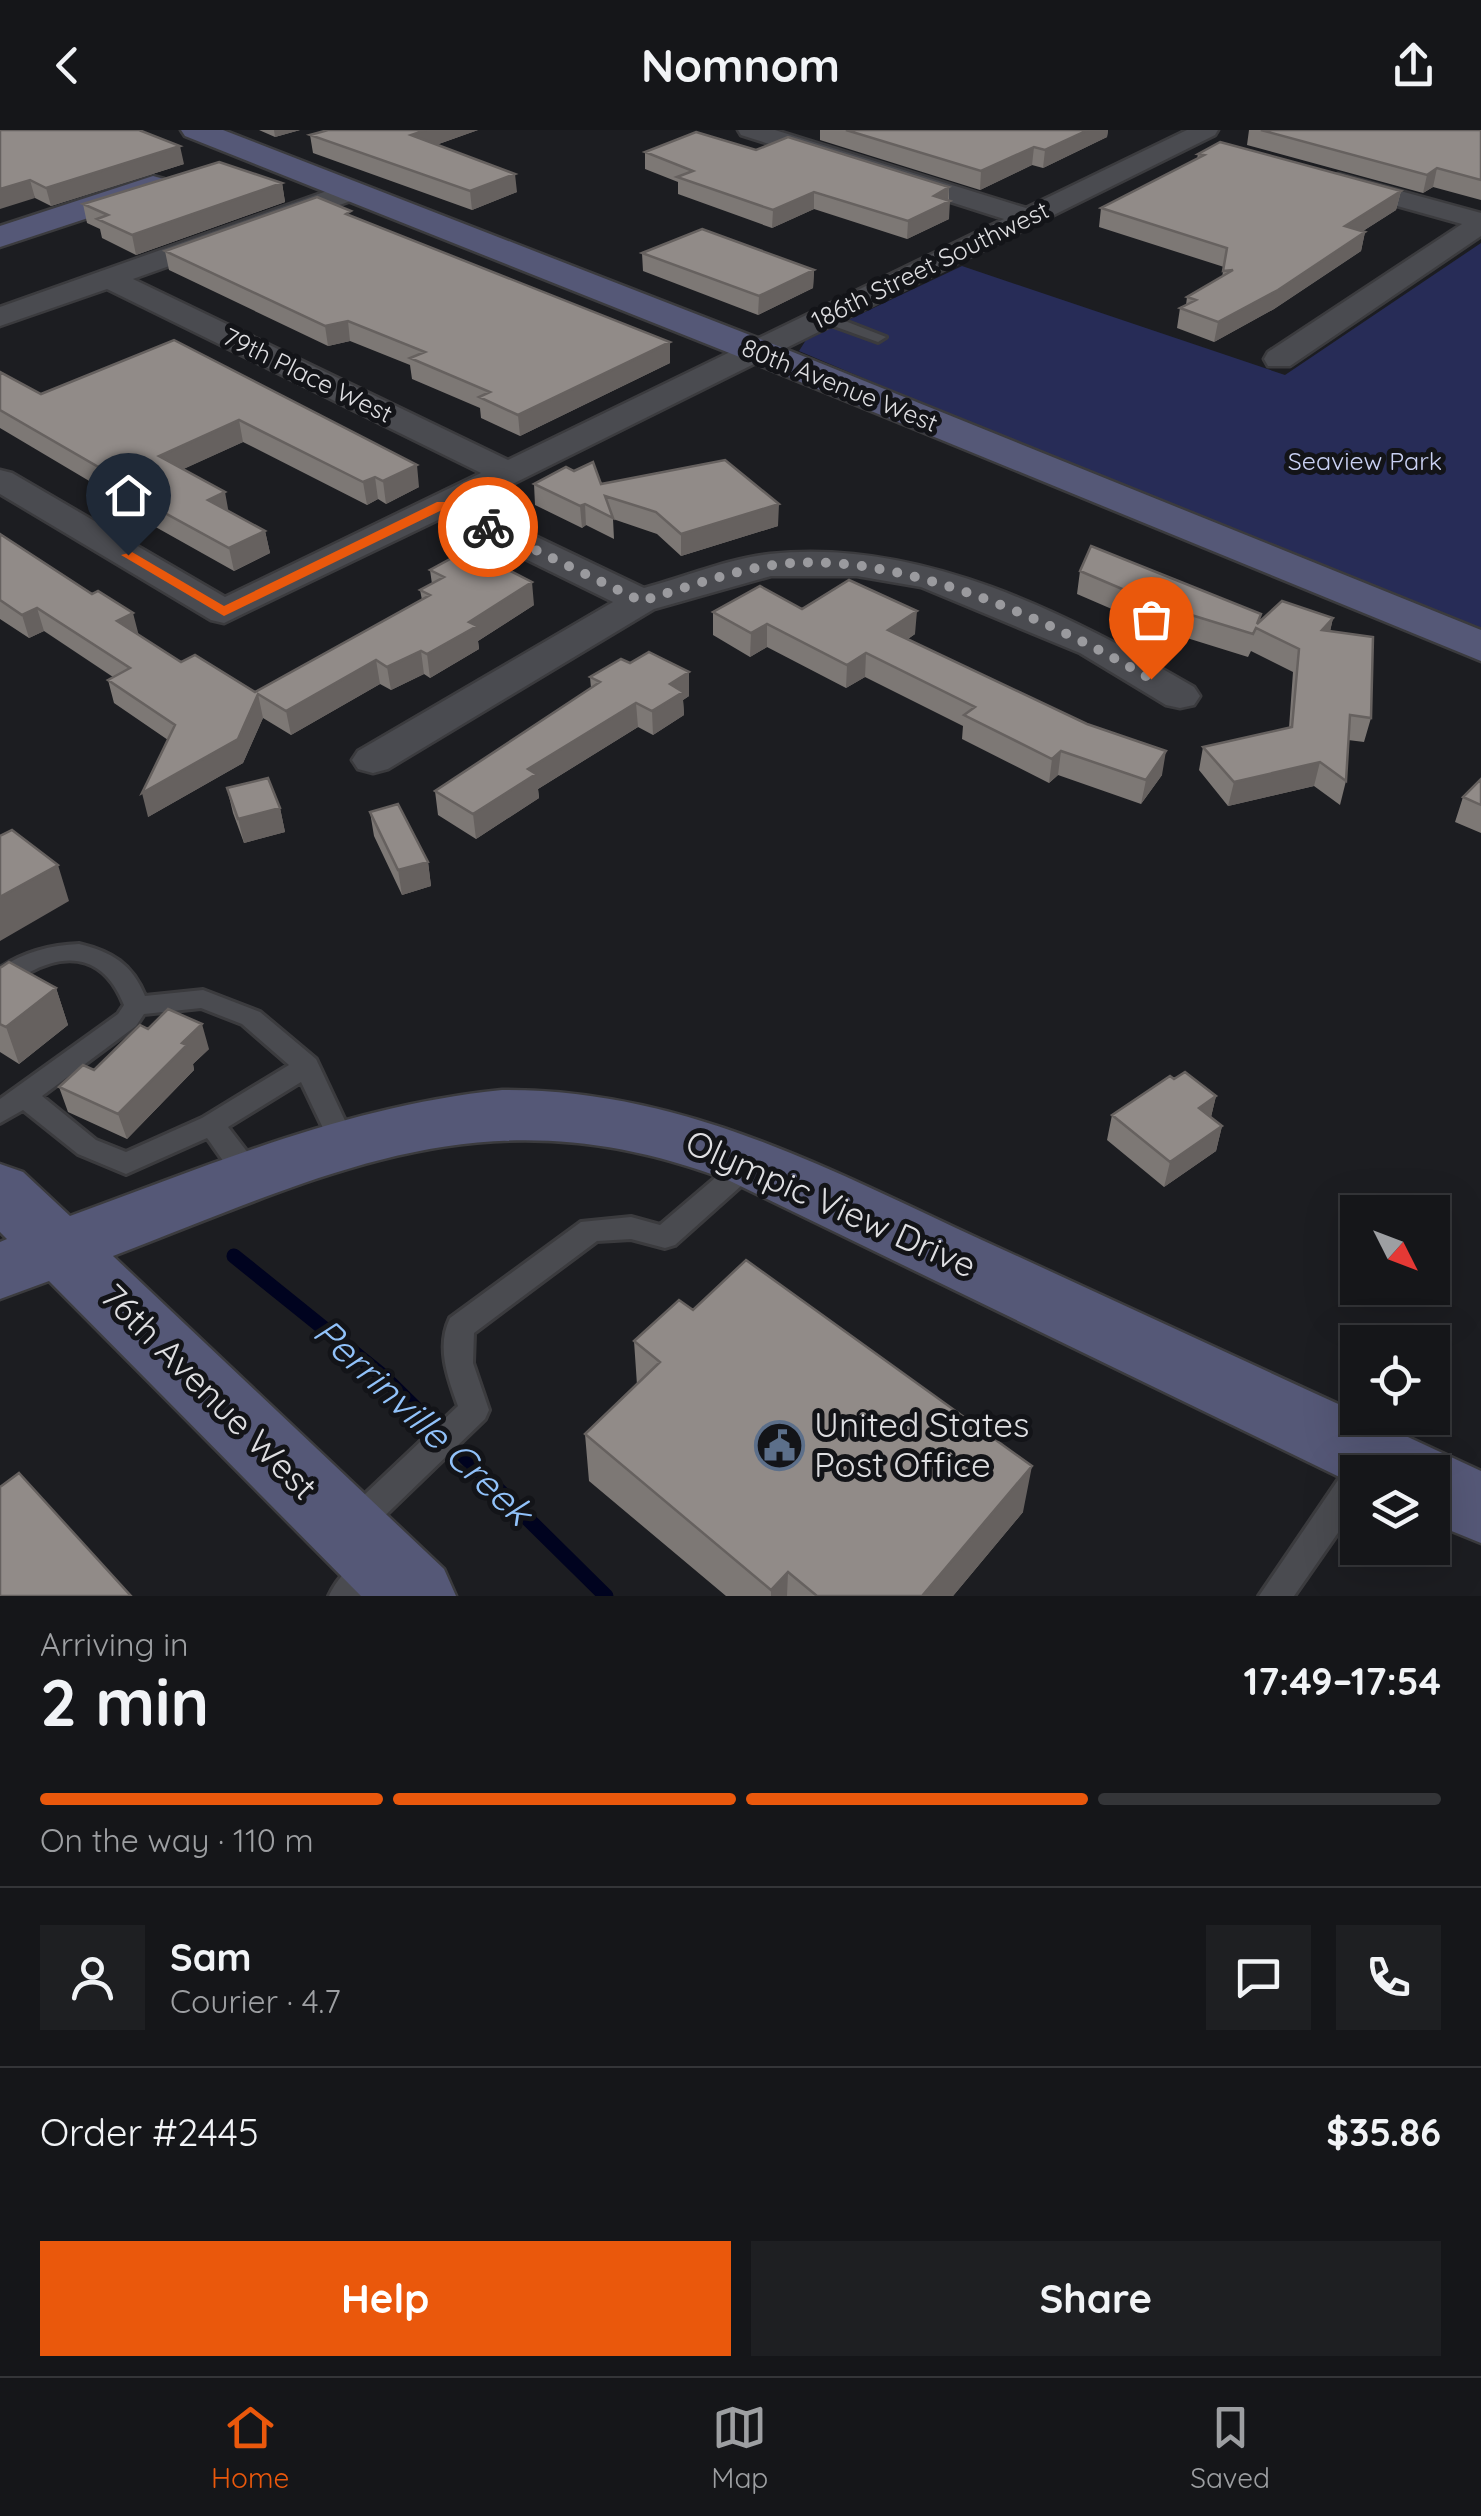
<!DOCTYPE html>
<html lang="en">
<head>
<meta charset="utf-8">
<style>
	body { margin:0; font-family:Quicksand,sans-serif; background:#1e1f22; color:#f1f3f6; height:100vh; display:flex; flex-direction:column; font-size:38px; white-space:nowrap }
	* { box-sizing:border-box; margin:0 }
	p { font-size:32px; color:#9d9fa2 }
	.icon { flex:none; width:55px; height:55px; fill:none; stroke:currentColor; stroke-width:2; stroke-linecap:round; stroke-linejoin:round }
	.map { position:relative; height:1466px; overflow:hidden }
	.sheet { display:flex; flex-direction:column; background:#151619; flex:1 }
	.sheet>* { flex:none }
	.needle { width:65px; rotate:132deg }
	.controls { position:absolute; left:1340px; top:1065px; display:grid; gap:20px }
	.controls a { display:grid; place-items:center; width:110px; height:110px; border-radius:0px; background:#151619; box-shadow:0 10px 40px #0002,0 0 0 2px #343538; font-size:50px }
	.pin { position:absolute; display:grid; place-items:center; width:85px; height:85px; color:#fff; margin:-102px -42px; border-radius:50% 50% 50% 0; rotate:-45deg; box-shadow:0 0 10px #0007 }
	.pin .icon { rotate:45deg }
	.courier { position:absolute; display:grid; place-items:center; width:100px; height:100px; margin:-50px; border:8px solid #ea580c; border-radius:50%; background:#fff; color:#222; box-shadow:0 2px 12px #0007 }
	.summary em { font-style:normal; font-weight:700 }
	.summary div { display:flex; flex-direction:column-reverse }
	.summary { display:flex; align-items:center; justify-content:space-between; height:170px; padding:0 40px }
	h1 { font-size:65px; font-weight:700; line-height:75px }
	.bar { display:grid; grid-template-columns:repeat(4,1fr); gap:15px 10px; align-content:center; height:120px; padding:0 40px }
	.bar i { height:12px; border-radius:8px; background:#343538 }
	.bar .selected { background:#ea580c }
	.bar p { grid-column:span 4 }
	.line { display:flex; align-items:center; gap:25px; padding:0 40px; border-top:2px solid #343538 }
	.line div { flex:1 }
	.round { display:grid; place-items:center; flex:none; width:105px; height:105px; border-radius:0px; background:#1e1f22 }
	.action { display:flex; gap:20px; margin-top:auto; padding:20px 40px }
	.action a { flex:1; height:115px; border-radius:0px; background:#ea580c; color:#fff; font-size:40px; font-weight:700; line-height:115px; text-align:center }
	.action a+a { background:#1e1f22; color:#f1f3f6 }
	header { display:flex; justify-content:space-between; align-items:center; height:130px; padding:0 40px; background:#151619; font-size:45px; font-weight:700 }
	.dock { display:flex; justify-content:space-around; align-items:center; height:140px; border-top:2px solid #343538; background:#151619; font-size:28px; color:#9d9fa2 }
	.dock a { display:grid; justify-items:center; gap:5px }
	.dock .selected { color:#ea580c }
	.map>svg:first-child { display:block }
</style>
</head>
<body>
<header><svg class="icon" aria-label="back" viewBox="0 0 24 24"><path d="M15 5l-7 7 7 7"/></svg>Nomnom<svg class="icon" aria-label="share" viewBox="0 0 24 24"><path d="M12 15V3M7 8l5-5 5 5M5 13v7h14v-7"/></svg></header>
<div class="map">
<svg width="1481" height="1466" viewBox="0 0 1481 1466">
	<rect width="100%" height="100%" fill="#1c1d21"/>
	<path fill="#272c57" d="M 1481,113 L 1481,509 L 799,221 L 806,210 L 962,136 L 1285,245 Z"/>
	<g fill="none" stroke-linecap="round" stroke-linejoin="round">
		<path stroke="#00031f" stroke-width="15" d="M 234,1126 L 383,1246 L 606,1466"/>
		<defs>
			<path id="lane" d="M 817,184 L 827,184 L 886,207 L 878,212 L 817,190 Z
				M 79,814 C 112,822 132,834 145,866 L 203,860 L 260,882 L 316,929 L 356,1014 L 352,1021 L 343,1024 L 334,1021 L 301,952 L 228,997 L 265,1045 L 261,1052 C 238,1060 220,1025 207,1008 L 126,1044 L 78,1024 L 23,980 L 0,993 L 0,969 L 118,884 L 124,875 C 106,829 71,819 28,843 C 18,848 11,855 0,858 L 0,838 C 24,822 51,815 79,814 ZM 201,878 L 242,894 L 289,935 L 202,988 L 126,1022 L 96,1010 L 42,966 L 136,896 L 144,884 Z
				M 751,1022 L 760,1025 L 764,1032 L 760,1039 L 675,1115 L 665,1118 L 631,1109 L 597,1111 L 474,1203 L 473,1233 L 489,1280 L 485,1289 L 367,1403 L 356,1408 L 345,1403 L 340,1393 L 345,1383 L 458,1276 C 448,1248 436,1217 450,1188 L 581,1092 L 631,1087 L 660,1095 L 742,1025 Z
				M 1358,1333 L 1369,1337 L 1371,1342 L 1358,1342 L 1358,1374 L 1294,1466 L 1259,1466 L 1347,1337 Z
				M 374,1422 L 385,1426 L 390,1437 L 385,1448 L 367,1466 L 329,1466 C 337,1448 355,1429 374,1422 Z"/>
			<path id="street" d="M 738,0 L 775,0 L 1026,78 L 1187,0 L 1218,0 L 1215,5 L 470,375 L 644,458 C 685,447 729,428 770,424 C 921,408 1068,484 1194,557 L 1200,566 L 1194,575 L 1180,578 L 1166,575 L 1080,523 L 921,457 L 857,446 L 771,446 L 654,479 L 388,639 L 373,643 L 358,639 L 352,630 L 358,621 L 613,472 L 442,388 L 224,493 L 211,490 L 0,364 L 0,340 L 12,343 L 225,467 L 481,343 L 107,159 L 0,196 L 0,177 L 341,56 L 359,56 L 363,62 L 359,68 L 133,149 L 508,330 L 1004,89 L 741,5 Z
				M 1338,44 L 1481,83 L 1481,106 L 1290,236 L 1268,236 L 1264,229 L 1268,222 L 1462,94 L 1329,57 L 1325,52 L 1329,47 Z"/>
			<path id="secondary" d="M 181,0 L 223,0 L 768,212 L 1481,500 L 1481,531 L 742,228 L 185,6 Z
				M 153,46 L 164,49 L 169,56 L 164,63 L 0,117 L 0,96 Z
				M 502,960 C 682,959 826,1038 984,1111 C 1109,1168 1233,1226 1358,1283 L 1358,1288 L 1367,1288 L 1481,1341 L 1481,1413 L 1432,1393 L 1432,1342 L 1358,1342 L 1358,1356 L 728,1050 C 488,959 335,1041 113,1126 L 444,1439 L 456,1466 L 361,1466 L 49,1151 L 0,1169 L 0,1112 L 7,1109 L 0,1102 L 0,1034 L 23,1042 L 70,1086 C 212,1034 351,975 502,960 Z"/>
		</defs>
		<use href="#lane" stroke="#3b3b3e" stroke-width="6"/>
		<use href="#street" stroke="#3b3b3e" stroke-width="5"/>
		<use href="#secondary" stroke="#3b3b3e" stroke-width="5"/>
		<use href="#lane" fill="#4a4b50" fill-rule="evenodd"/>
		<use href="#street" fill="#4a4b50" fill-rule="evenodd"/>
		<use href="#secondary" fill="#555877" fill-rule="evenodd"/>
	</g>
	<path fill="#7d7875" d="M 0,0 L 184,34 L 51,76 L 35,68 Z
		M 259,0 L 300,0 L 275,7 Z
		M 478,0 L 436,15 L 517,62 L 472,80 L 313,23 L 310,5 Z
		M 820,0 L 1108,0 L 1107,7 L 1043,38 L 1032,35 L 980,60 L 820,10 Z
		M 1249,0 L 1481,0 L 1481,70 L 1433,57 L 1423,63 L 1247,15 Z
		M 756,20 L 949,57 L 949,89 L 907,109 L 814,79 L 772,98 L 678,64 L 678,52 L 645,39 L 645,22 Z
		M 1198,24 L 1401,61 L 1396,80 L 1363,101 L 1365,102 L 1361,121 L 1274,179 L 1214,212 L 1177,198 L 1180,178 L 1186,175 L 1187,167 L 1222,147 L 1224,137 L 1099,97 L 1101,78 L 1197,29 Z
		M 282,53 L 285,72 L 136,125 L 102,108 L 100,99 L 87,93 L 83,74 Z
		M 352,86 L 670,212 L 670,233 L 520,306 L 481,288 L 480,278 L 412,249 L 410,235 L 350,211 L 328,216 L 169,140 L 165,121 Z
		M 642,123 L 814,140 L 813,158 L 758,185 L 643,141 Z
		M 174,210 L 419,357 L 386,374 L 378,369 L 367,375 L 243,312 L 183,339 L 229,381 L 265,401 L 270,423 L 234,441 L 136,386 L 133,377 L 0,298 L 0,242 L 41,264 Z
		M 534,354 L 601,354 L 778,396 L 681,426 L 657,404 L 613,389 L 614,409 L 586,395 L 582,398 L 535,375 Z
		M 0,404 L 139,505 L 181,532 L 255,562 L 422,470 L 420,460 L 432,454 L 430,440 L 534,475 L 478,511 L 479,519 L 430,548 L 424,544 L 391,560 L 380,554 L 291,605 L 263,588 L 243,633 L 148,687 L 168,610 L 114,573 L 108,550 L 113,547 L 44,501 L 29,508 L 0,489 Z
		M 1080,441 L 1261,484 L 1259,493 L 1333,488 L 1330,501 L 1371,588 L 1364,612 L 1348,610 L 1346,651 L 1340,675 L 1314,656 L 1228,676 L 1199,640 L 1203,617 L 1289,598 L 1293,542 L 1251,521 L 1248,527 L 1158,499 L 1077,464 Z
		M 802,479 L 915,504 L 908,509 L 1162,645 L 1141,674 L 1058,645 L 1049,653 L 962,609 L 963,596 L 865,547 L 846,558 L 767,517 L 750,527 L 713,505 L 713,482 Z
		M 630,533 L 689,566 L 683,570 L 684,585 L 653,605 L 638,597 L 538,659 L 539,668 L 476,709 L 438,685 L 435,661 L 591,558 L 590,547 Z
		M 1481,649 L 1481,703 L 1455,692 L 1463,667 Z
		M 227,658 L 280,678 L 285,702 L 244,713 L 233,683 Z
		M 370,682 L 428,732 L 431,756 L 402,765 L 374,706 Z
		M 0,838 L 56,858 L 68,895 L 19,934 L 0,922 Z
		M 209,919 L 193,934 L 194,940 L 127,1009 L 68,982 L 59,957 L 94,940 Z
		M 1174,949 L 1216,966 L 1211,987 L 1222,996 L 1216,1021 L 1164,1057 L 1107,1010 L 1112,985 Z
		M 693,1180 L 1023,1382 L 953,1466 L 726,1466 L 589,1351 L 585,1304 L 637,1255 L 634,1211 Z"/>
	<path fill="#66615f" d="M 274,0 L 300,0 L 275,7 Z
		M 426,0 L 478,0 L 413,23 L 411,5 Z
		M 1088,0 L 1108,0 L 1107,7 L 1043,38 L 1045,20 Z
		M 180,16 L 184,34 L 51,76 L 46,58 Z
		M 1034,17 L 1032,35 L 980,60 L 981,41 Z
		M 1437,38 L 1433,57 L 1423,63 L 1427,45 Z
		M 515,44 L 517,62 L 472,80 L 470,61 Z
		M 30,50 L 35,68 L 0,79 L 0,59 Z
		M 282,53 L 285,72 L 136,125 L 132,105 Z
		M 949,57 L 948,72 L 950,71 L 949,89 L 907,109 L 908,91 L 934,66 Z
		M 1401,61 L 1396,80 L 1341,115 L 1345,96 Z
		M 814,62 L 814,79 L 772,98 L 773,80 Z
		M 1365,102 L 1361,121 L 1274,179 L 1214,212 L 1218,192 Z
		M 814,140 L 813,158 L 758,185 L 759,166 Z
		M 348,191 L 350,211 L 328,216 L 325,196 Z
		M 670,212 L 670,233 L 520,306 L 518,285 Z
		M 239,290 L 243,312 L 164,348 L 159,326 Z
		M 417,335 L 419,357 L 386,374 L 383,351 Z
		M 375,347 L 378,369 L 367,375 L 363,352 Z
		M 225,362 L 229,384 L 208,370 Z
		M 585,374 L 586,395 L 582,398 L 580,376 Z
		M 779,374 L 778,396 L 681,426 L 681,404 Z
		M 265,401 L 270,423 L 234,441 L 229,418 Z
		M 532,452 L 534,475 L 478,511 L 479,519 L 430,548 L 427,524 L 469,492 Z
		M 37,478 L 44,501 L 29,508 L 22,485 Z
		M 917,481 L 915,504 L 887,523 L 888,500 Z
		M 133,483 L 139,506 L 117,491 Z
		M 1333,488 L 1328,511 L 1322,500 Z
		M 767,494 L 767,517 L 750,527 L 751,503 Z
		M 421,521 L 424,544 L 391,560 L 387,537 Z
		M 866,523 L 865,547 L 846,558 L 847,535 Z
		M 376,530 L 380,554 L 291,605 L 286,581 Z
		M 689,542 L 689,566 L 683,570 L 684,585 L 653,605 L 652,581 L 670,554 Z
		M 258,564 L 263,588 L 243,633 L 148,687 L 142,663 Z
		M 636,573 L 638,597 L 538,659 L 539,668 L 476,709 L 473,684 L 528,639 Z
		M 1061,621 L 1058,645 L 1049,653 L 1052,629 Z
		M 1166,621 L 1162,645 L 1141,674 L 1146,650 Z
		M 1320,632 L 1314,656 L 1228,676 L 1234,652 Z
		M 280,678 L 285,702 L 244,713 L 238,689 Z
		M 428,732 L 431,756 L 402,765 L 398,740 Z
		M 58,735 L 69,771 L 0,811 L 0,767 Z
		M 56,858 L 68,895 L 19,934 L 6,897 Z
		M 202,894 L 209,919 L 193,934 L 194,940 L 127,1009 L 118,984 L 182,913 Z
		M 1216,966 L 1210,991 L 1199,978 Z
		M 1222,996 L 1216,1021 L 1164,1057 L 1170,1032 Z
		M 1032,1336 L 1023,1382 L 953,1466 L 922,1466 Z
		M 788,1442 L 787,1466 L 771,1466 L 771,1460 Z"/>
	<path fill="#918b88" stroke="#66615f" stroke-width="2.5" d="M 0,0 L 139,0 L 180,16 L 46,58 L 30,50 L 0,59 Z
		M 328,0 L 426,0 L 411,5 L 515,44 L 470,61 L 310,5 Z
		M 846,0 L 1088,0 L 1045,20 L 1034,17 L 981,41 Z
		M 1261,0 L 1481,0 L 1481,50 L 1437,38 L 1427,45 Z
		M 696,2 L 756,20 L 788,7 L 949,57 L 934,66 L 950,71 L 908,91 L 814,62 L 773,80 L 677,47 L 693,41 L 645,22 Z
		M 1220,12 L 1401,61 L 1345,96 L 1365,102 L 1278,160 L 1218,192 L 1180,178 L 1196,170 L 1187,167 L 1233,140 L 1223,141 L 1227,118 L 1101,78 L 1204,25 L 1198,24 Z
		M 219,32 L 282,53 L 132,105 L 97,89 L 108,85 L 83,74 Z
		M 317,67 L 351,81 L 346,84 L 670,212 L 518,285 L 479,267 L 490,262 L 410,228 L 425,222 L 348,191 L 325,196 L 165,121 Z
		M 702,99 L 814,140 L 759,166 L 642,123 Z
		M 174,210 L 417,335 L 383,351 L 375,347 L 363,352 L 239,290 L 159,326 L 225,362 L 208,370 L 265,401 L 229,418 L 130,364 L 138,360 L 0,280 L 0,242 L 41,264 Z
		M 725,330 L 779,374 L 681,404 L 656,382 L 605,366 L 613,388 L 585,374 L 580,376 L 534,354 L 566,337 L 574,341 L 593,332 L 601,354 Z
		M 0,404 L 92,464 L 98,461 L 133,483 L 117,491 L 181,532 L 195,525 L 255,562 L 430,465 L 420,460 L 444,447 L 430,440 L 463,422 L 483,433 L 489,430 L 532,452 L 469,492 L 477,496 L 427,524 L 421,521 L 387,537 L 376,530 L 286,581 L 258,564 L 238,609 L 142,663 L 175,595 L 108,550 L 130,538 L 37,478 L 22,485 L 0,470 Z
		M 1091,416 L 1261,484 L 1257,494 L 1282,471 L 1333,488 L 1322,500 L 1373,507 L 1371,588 L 1350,585 L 1346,651 L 1320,632 L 1234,652 L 1203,617 L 1292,597 L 1299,519 L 1256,498 L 1253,504 L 1162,476 L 1080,441 Z
		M 849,450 L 917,481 L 888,500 L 1087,594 L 1166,621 L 1146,650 L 1061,621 L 1052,629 L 964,585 L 975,577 L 866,523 L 847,535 L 767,494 L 751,503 L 713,482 L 760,456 L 802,479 Z
		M 649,522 L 689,542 L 670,554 L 683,562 L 652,581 L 636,573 L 528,639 L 536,644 L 473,684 L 435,661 L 600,552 L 590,547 L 621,529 L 630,533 Z
		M 268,648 L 280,678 L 238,689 L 227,658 Z
		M 1481,649 L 1481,675 L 1463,667 Z
		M 398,674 L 428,732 L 398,740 L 370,682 Z
		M 12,700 L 58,735 L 0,767 L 0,706 Z
		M 9,832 L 56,858 L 6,897 L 0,894 L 0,838 Z
		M 168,879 L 202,894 L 182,913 L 187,915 L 118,984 L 59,957 L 83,935 L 94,940 L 140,895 L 148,899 Z
		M 1185,942 L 1216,966 L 1199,978 L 1222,996 L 1170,1032 L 1112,985 L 1170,946 L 1174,949 Z
		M 746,1130 L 1032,1336 L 922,1466 L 817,1466 L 788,1442 L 771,1460 L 585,1304 L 660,1232 L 634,1211 L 679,1170 L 693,1180 Z
		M 19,1343 L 131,1466 L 0,1466 L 0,1357 Z"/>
	<path fill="#ea580c" d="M 437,372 L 446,372 L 495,397 L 484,400 L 442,380 L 224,486 L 121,425 L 132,422 L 224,476 Z"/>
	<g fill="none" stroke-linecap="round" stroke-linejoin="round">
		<path stroke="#9a9a9e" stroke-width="10" stroke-dasharray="0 18" d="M 488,397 L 641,471 C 682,459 725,443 767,436 C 888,415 1049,489 1151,549"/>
	</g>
	<defs>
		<symbol id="civic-ring" viewBox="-11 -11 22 22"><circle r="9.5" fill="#131418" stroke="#5c6f8a" stroke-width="1.5"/><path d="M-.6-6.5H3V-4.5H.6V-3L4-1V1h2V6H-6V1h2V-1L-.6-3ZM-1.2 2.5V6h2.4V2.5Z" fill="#5c6f8a"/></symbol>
	</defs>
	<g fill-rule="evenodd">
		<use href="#civic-ring" x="752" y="1288" width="55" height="55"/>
	</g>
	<g text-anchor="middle" stroke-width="10" stroke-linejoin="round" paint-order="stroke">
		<g font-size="25" fill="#dedee1" stroke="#131418">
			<text transform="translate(930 135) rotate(-26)" y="9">186th Street Southwest</text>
			<text transform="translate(308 245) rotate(26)" y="9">79th Place West</text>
			<text transform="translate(840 255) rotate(22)" y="9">80th Avenue West</text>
		</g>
		<g font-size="25" fill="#cad1f3" stroke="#131418">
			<text x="1365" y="340">Seaview Park</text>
		</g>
		<g font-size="35" fill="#dedee1" stroke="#131418">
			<text transform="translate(831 1074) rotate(24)" y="12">Olympic View Drive</text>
			<text transform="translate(209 1262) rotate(45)" y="12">76th Avenue West</text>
		</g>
		<g font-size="35" fill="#dedee1" stroke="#131418" text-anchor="start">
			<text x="814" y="1307">United States<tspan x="814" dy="40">Post Office</tspan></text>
		</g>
		<g font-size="38" font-style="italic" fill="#91c2fa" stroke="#131418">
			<text transform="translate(423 1292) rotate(43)" y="13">Perrinville Creek</text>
		</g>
	</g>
</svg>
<div class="controls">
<a><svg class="needle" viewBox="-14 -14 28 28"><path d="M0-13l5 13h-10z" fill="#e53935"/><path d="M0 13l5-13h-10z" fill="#9d9fa2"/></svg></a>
<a><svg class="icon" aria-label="locate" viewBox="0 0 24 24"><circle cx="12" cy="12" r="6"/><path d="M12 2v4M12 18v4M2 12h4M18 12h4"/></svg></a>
<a><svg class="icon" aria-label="layers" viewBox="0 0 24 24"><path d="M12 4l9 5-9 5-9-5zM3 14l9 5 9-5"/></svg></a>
</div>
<div class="pin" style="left:1151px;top:549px;background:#ea580c"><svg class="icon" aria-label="bag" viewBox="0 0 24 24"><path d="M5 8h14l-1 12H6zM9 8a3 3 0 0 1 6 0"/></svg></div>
<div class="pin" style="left:128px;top:425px;background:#1f2937"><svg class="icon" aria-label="home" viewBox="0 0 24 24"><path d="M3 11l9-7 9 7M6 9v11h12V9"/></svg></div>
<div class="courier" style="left:488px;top:397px"><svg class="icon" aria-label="bike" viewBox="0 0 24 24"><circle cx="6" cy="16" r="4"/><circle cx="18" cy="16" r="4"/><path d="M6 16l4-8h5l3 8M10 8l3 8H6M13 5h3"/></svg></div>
</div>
<section class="sheet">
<div class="summary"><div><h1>2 min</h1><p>Arriving in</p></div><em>17:49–17:54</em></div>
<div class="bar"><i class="selected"></i><i class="selected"></i><i class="selected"></i><i></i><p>On the way · 110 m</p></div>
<div class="line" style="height:180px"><a class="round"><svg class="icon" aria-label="person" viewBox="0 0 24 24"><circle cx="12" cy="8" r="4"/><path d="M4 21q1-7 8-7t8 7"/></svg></a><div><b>Sam</b><p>Courier · 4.7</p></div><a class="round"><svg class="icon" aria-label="chat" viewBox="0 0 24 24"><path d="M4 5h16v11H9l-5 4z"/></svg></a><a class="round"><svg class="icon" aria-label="phone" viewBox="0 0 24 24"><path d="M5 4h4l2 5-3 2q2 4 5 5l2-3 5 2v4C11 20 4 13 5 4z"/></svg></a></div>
<div class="line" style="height:130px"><div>Order #2445</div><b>$35.86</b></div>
<div class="action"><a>Help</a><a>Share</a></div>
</section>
<nav class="dock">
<a class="selected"><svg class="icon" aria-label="home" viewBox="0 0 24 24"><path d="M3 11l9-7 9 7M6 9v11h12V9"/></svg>Home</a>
<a><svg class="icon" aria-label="map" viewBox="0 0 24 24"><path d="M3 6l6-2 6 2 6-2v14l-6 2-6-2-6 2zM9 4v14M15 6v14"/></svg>Map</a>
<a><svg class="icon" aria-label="saved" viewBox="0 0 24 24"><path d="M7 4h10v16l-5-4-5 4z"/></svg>Saved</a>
</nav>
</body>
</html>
